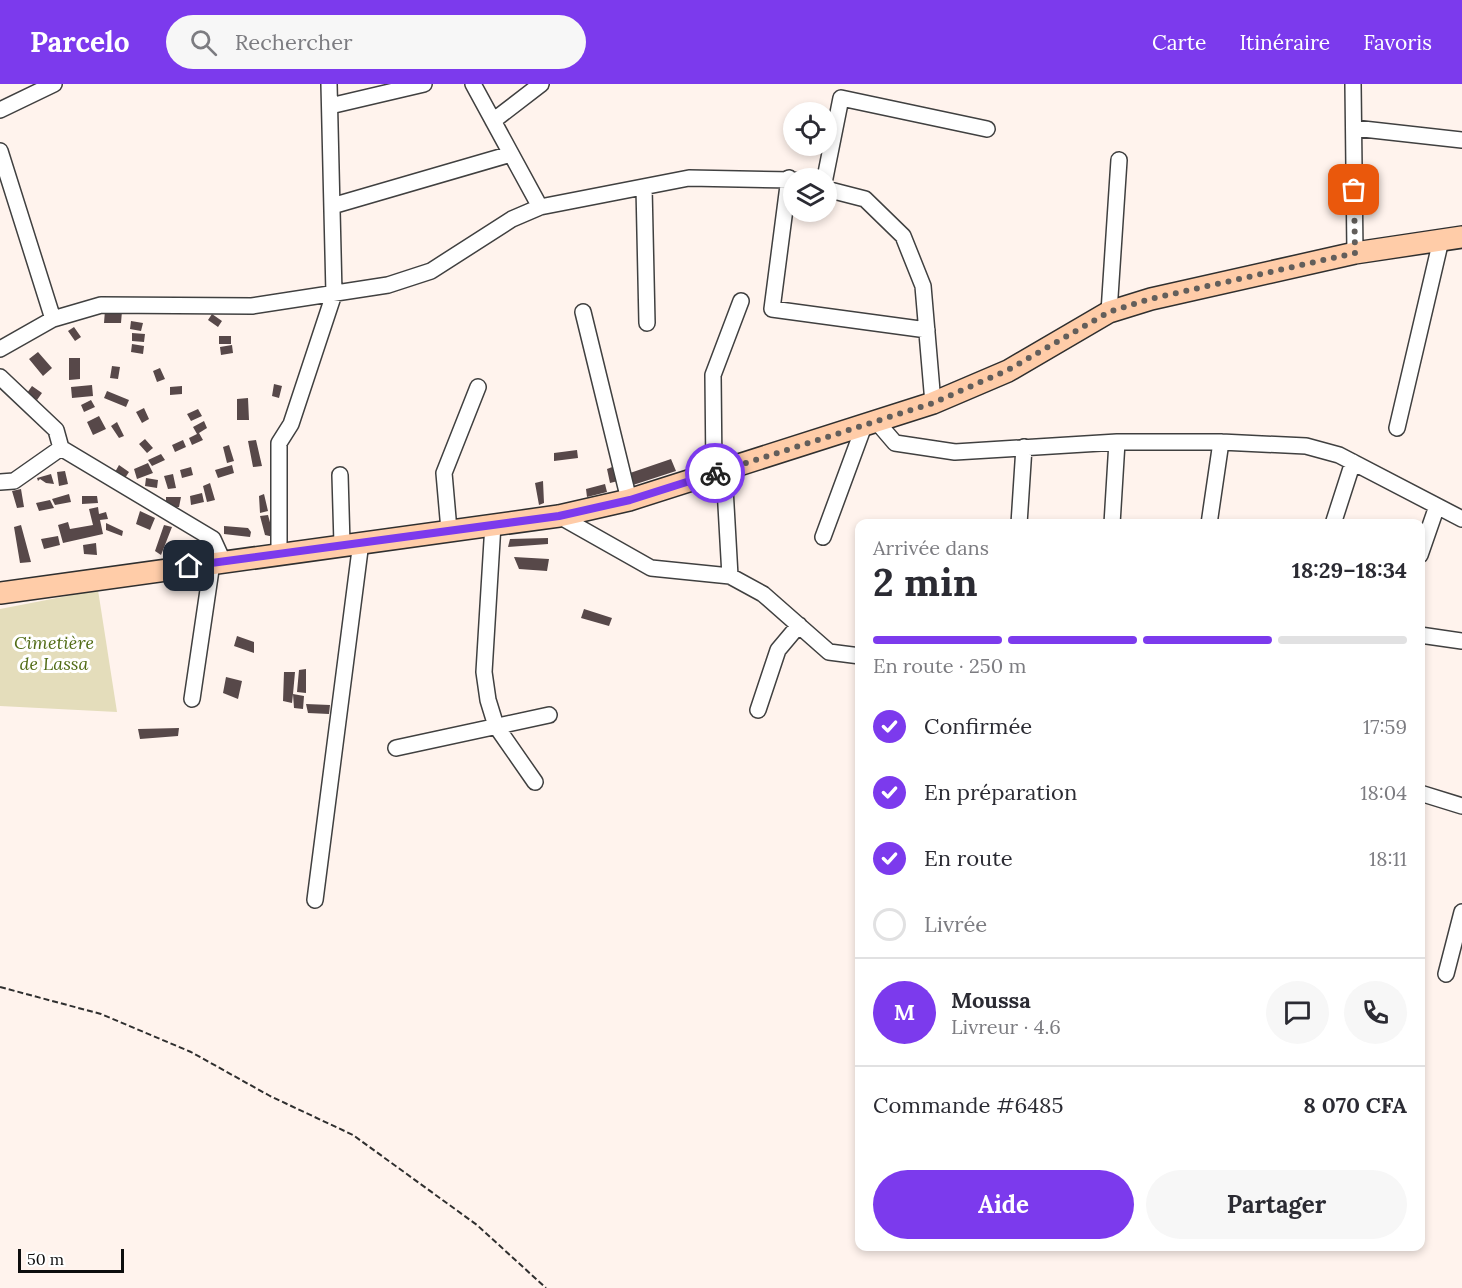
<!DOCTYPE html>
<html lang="fr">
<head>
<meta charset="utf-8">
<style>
	body { margin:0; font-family:Lora,serif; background:#f7f7f7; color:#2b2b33; height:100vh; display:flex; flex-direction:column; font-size:22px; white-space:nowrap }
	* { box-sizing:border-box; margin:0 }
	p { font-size:20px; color:#7c7c81 }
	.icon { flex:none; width:33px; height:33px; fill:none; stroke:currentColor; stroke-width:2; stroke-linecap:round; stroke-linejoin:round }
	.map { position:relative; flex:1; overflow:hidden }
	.side { position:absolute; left:855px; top:435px; width:570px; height:732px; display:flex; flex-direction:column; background:#fff; border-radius:12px; box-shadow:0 3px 9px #0003 }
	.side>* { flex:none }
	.buttons { position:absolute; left:783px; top:18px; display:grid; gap:12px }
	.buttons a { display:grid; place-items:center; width:54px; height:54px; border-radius:50%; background:#fff; box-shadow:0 3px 9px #0003; font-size:30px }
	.scale { position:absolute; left:18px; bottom:15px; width:106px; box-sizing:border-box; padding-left:6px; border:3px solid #0d0d0d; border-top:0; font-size:16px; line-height:21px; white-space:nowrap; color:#0d0d0d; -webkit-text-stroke:4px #fff; paint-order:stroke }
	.pin { position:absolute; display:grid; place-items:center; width:51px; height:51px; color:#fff; margin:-26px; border-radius:12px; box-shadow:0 3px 9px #0006 }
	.courier { position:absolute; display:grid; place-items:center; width:60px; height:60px; margin:-30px; border:4px solid #7c3aed; border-radius:50%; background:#fff; color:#222; box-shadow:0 2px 8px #0007 }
	.headline em { font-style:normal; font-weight:700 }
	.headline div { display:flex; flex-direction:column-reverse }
	.headline { display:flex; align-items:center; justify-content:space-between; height:102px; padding:0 18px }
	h1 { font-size:39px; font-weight:700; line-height:45px }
	.bar { display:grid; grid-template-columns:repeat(4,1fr); gap:9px 6px; align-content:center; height:72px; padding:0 18px }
	.bar i { height:8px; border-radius:4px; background:#e1e1e2 }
	.bar .current { background:#7c3aed }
	.bar p { grid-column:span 4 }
	.line { display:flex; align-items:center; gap:15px; padding:0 18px; border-top:2px solid #e1e1e2 }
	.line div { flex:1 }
	.round { display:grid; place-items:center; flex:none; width:63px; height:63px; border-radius:32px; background:#f7f7f7 }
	ol { padding:0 18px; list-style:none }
	li { display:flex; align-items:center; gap:18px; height:66px }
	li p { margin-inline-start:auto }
	li .icon { padding:6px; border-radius:50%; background:#7c3aed; color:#fff; stroke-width:4 }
	li:last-child { color:#7c7c81 }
	li i { width:33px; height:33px; border:3px solid #e1e1e2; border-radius:50% }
	.button { display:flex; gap:12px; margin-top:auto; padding:12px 18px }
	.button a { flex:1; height:69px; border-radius:36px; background:#7c3aed; color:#fff; font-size:24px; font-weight:700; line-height:69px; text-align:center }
	.button a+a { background:#f7f7f7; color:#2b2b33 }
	header { display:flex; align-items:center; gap:36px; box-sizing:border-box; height:84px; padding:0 30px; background:#7c3aed; color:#fff }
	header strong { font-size:28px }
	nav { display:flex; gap:33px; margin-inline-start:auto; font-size:21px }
	.search { width:420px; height:54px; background:#f7f7f7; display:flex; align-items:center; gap:15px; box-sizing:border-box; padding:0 21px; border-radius:33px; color:#7c7c81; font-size:22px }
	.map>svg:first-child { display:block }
</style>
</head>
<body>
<header>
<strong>Parcelo</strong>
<div class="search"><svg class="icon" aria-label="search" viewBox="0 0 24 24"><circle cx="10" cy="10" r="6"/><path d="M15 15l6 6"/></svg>Rechercher</div>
<nav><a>Carte</a><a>Itinéraire</a><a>Favoris</a></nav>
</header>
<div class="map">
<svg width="1462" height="1204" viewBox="0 0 1462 1204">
	<rect width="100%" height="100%" fill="#fff3ed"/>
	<path fill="#e4ddbb" d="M 98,506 L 117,628 L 0,622 L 0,525 Z"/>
	<path fill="#574849" d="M 105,226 L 122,227 L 121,239 L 104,239 Z
		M 212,230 L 222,237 L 218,243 L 208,236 Z
		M 131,237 L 143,239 L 141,247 L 130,245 Z
		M 74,243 L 81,253 L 75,257 L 68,247 Z
		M 132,249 L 145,250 L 144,258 L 132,257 Z
		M 219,252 L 231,252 L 231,260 L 219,260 Z
		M 132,260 L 144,262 L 143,270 L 131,268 Z
		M 232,261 L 233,269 L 221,271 L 220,263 Z
		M 38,268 L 52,284 L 43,292 L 29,275 Z
		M 69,274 L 80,274 L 80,295 L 69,296 Z
		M 112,282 L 120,283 L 118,295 L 110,294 Z
		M 160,284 L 165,295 L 157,298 L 153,287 Z
		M 274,300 L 282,302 L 279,314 L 272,312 Z
		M 92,301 L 93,312 L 72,314 L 71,303 Z
		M 32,302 L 42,309 L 37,316 L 27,309 Z
		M 182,302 L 182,310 L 170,311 L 170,303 Z
		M 107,307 L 129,316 L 126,323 L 104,314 Z
		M 248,314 L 249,336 L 237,336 L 237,315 Z
		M 91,316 L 95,323 L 84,328 L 81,321 Z
		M 144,324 L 149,335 L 142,339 L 136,328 Z
		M 198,325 L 202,332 L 191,337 L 187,330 Z
		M 99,332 L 106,345 L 93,351 L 87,338 Z
		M 204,337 L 207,344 L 199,349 L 203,356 L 192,361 L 189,354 L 197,350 L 193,343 Z
		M 117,338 L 124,352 L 119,354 L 111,342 Z
		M 145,355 L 153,364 L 147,369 L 139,360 Z
		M 183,356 L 186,363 L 175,368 L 172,361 Z
		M 256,356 L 262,382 L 253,383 L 248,357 Z
		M 229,361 L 234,377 L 227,379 L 223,363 Z
		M 577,366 L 578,374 L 554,377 L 554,369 Z
		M 161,370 L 165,376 L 152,382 L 148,376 Z
		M 671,375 L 676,387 L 633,401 L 630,389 Z
		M 148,379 L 153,389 L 137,395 L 134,385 Z
		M 119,381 L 129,388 L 125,394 L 115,388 Z
		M 232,381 L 234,389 L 218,394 L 215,386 Z
		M 615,382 L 618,397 L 610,399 L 607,385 Z
		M 191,383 L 193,391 L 182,394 L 180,386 Z
		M 65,387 L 68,400 L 59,402 L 57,388 Z
		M 51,390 L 54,400 L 46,399 L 40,395 L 38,397 L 37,394 Z
		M 173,390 L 176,404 L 168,405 L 164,392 Z
		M 146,394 L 158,396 L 157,404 L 145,402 Z
		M 543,397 L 544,419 L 539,421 L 535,399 Z
		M 210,399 L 215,416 L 207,418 L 203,402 Z
		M 605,400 L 607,408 L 587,413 L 586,405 Z
		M 21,405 L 24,423 L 17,424 L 12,407 Z
		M 202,409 L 204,418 L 191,421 L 190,412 Z
		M 69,410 L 71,418 L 55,421 L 52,415 Z
		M 264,410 L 268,427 L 260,429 L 259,412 Z
		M 82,412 L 97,412 L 98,419 L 82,420 Z
		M 166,413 L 181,413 L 179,423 L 166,423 Z
		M 50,416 L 54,424 L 39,427 L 36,419 Z
		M 98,423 L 99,430 L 106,428 L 108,435 L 100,436 L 103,450 L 63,459 L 58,441 L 68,438 L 70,445 L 93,441 L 89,425 Z
		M 140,427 L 155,434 L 150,446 L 136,440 Z
		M 268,431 L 274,453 L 265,451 L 260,432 Z
		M 106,439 L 123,447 L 122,452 L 106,446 Z
		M 21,441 L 31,478 L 20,479 L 14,443 Z
		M 164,441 L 172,443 L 161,471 L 155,467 Z
		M 224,442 L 248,444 L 251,448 L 250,453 L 224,450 Z
		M 58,452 L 60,461 L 44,465 L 41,455 Z
		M 548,454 L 548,460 L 508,463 L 510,455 Z
		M 96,459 L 97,471 L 84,470 L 83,461 Z
		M 186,462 L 185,470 L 170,472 L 172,464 Z
		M 514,473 L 549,475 L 547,487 L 519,485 Z
		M 584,525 L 612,534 L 609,542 L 581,534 Z
		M 237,552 L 254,558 L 254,569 L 234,562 Z
		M 306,585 L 306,609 L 297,608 L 299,586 Z
		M 284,588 L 295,588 L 293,610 L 304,612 L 303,625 L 294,624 L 293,610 L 292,619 L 283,617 Z
		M 226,593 L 242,597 L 238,615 L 223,609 Z
		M 306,620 L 330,621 L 329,630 L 308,629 Z
		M 179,644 L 178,652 L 140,655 L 138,645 Z"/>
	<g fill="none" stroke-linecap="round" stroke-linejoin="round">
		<defs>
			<path id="street" d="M 473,0 L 540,123 L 689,94 L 794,96
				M 1353,0 L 1355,169
				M 330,22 L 424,0
				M 0,26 L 54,0
				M 493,37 L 541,0
				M 1354,44 L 1462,56
				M 0,67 L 53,235
				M 789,94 L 772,225 L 927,246
				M 825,94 L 841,14 L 987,45
				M 644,103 L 647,239
				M 826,105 L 865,115 L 903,152 L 923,202 L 933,319
				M 332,122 L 511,70
				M 583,228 L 629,416
				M 1109,228 L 1119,76
				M 0,265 L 53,235 L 101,221 L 252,222 L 388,201 L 431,187 L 512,135 L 540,123
				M 0,293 L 56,346 L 61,364 L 213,455 L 223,477
				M 877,338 L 895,359 L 955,368 L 1117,358 L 1221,358 L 1306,362 L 1339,371 L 1462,435
				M 1397,344 L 1441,156
				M 724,386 L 730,492
				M 714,389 L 713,291 L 741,217
				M 340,391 L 342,460
				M 0,398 L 14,397 L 61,364
				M 559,432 L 651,484 L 730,492 L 763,510 L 829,568 L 860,572
				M 493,440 L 484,588 L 488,616 L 496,642 L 535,698
				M 1019,440 L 1024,363
				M 1112,440 L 1117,358
				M 1209,440 L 1221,358
				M 1333,440 L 1353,378
				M 449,446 L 444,389 L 478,303
				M 823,453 L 864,342
				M 279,469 L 279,359 L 291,340 L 334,210 L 329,0
				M 1420,471 L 1437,422
				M 1420,551 L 1462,557
				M 192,615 L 212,479
				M 758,626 L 778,566 L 799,541
				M 396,664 L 549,631
				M 1420,709 L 1462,722
				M 315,816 L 361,458
				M 1446,890 L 1462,828"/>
			<path id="secondary" d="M 0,509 L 559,432 L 629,416 L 933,319 L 1008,287 L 1109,228 L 1151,215 L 1355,169 L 1462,153"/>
		</defs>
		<use href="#street" stroke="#404040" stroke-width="18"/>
		<use href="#secondary" stroke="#2f2f2f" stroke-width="24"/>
		<path stroke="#2f2f2f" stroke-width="2" stroke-dasharray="6 3" stroke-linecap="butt" d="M 0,903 L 101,930 L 191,968 L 270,1012 L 353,1051 L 477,1141 L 546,1204"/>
		<use href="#street" stroke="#fff" stroke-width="15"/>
		<use href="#secondary" stroke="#ffcca8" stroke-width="21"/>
	</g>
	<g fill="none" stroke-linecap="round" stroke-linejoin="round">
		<path stroke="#625e5b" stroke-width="6" stroke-dasharray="0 10.8" d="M 715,389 L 933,319 L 1008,286 L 1109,228 L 1150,215 L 1355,169 L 1354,106"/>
		<path stroke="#7c3aed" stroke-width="8" d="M 189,482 L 559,432 L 630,416 L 715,389"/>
	</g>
	<g text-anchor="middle" stroke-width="6" stroke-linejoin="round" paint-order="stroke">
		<g font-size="18" font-style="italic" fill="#516c16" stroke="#fff">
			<text x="54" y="565">Cimetière<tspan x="54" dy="21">de Lassa</tspan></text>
		</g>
	</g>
</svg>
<div class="buttons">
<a><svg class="icon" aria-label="locate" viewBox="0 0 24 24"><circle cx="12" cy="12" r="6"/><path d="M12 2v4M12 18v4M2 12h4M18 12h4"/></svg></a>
<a><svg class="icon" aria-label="layers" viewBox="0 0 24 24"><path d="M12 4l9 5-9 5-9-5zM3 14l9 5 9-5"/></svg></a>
</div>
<div class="scale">50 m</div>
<div class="pin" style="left:1354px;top:106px;background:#ea580c"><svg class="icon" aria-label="bag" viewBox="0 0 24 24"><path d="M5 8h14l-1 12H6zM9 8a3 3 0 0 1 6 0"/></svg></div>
<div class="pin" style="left:189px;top:482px;background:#1f2937"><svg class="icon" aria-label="home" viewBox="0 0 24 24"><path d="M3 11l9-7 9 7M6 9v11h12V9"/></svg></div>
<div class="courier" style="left:715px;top:389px"><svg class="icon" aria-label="bike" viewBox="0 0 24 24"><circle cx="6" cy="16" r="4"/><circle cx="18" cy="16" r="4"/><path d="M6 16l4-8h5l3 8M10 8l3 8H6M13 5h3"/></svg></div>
<section class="side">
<div class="headline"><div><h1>2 min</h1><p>Arrivée dans</p></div><em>18:29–18:34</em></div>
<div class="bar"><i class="current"></i><i class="current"></i><i class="current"></i><i></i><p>En route · 250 m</p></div>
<ol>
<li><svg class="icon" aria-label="check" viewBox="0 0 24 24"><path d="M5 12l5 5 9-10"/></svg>Confirmée<p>17:59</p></li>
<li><svg class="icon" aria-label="check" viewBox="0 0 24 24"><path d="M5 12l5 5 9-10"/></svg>En préparation<p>18:04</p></li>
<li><svg class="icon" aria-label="check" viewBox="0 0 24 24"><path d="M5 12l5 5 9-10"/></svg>En route<p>18:11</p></li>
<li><i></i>Livrée</li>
</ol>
<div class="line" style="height:108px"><b class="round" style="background:#7c3aed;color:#fff">M</b><div><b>Moussa</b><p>Livreur · 4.6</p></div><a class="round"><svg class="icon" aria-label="chat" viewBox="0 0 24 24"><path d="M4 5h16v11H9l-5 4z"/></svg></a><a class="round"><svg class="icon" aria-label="phone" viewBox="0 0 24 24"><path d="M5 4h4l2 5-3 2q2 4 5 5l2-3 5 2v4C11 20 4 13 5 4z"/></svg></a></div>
<div class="line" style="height:78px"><div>Commande #6485</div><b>8 070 CFA</b></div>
<div class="button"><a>Aide</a><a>Partager</a></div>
</section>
</div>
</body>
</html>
